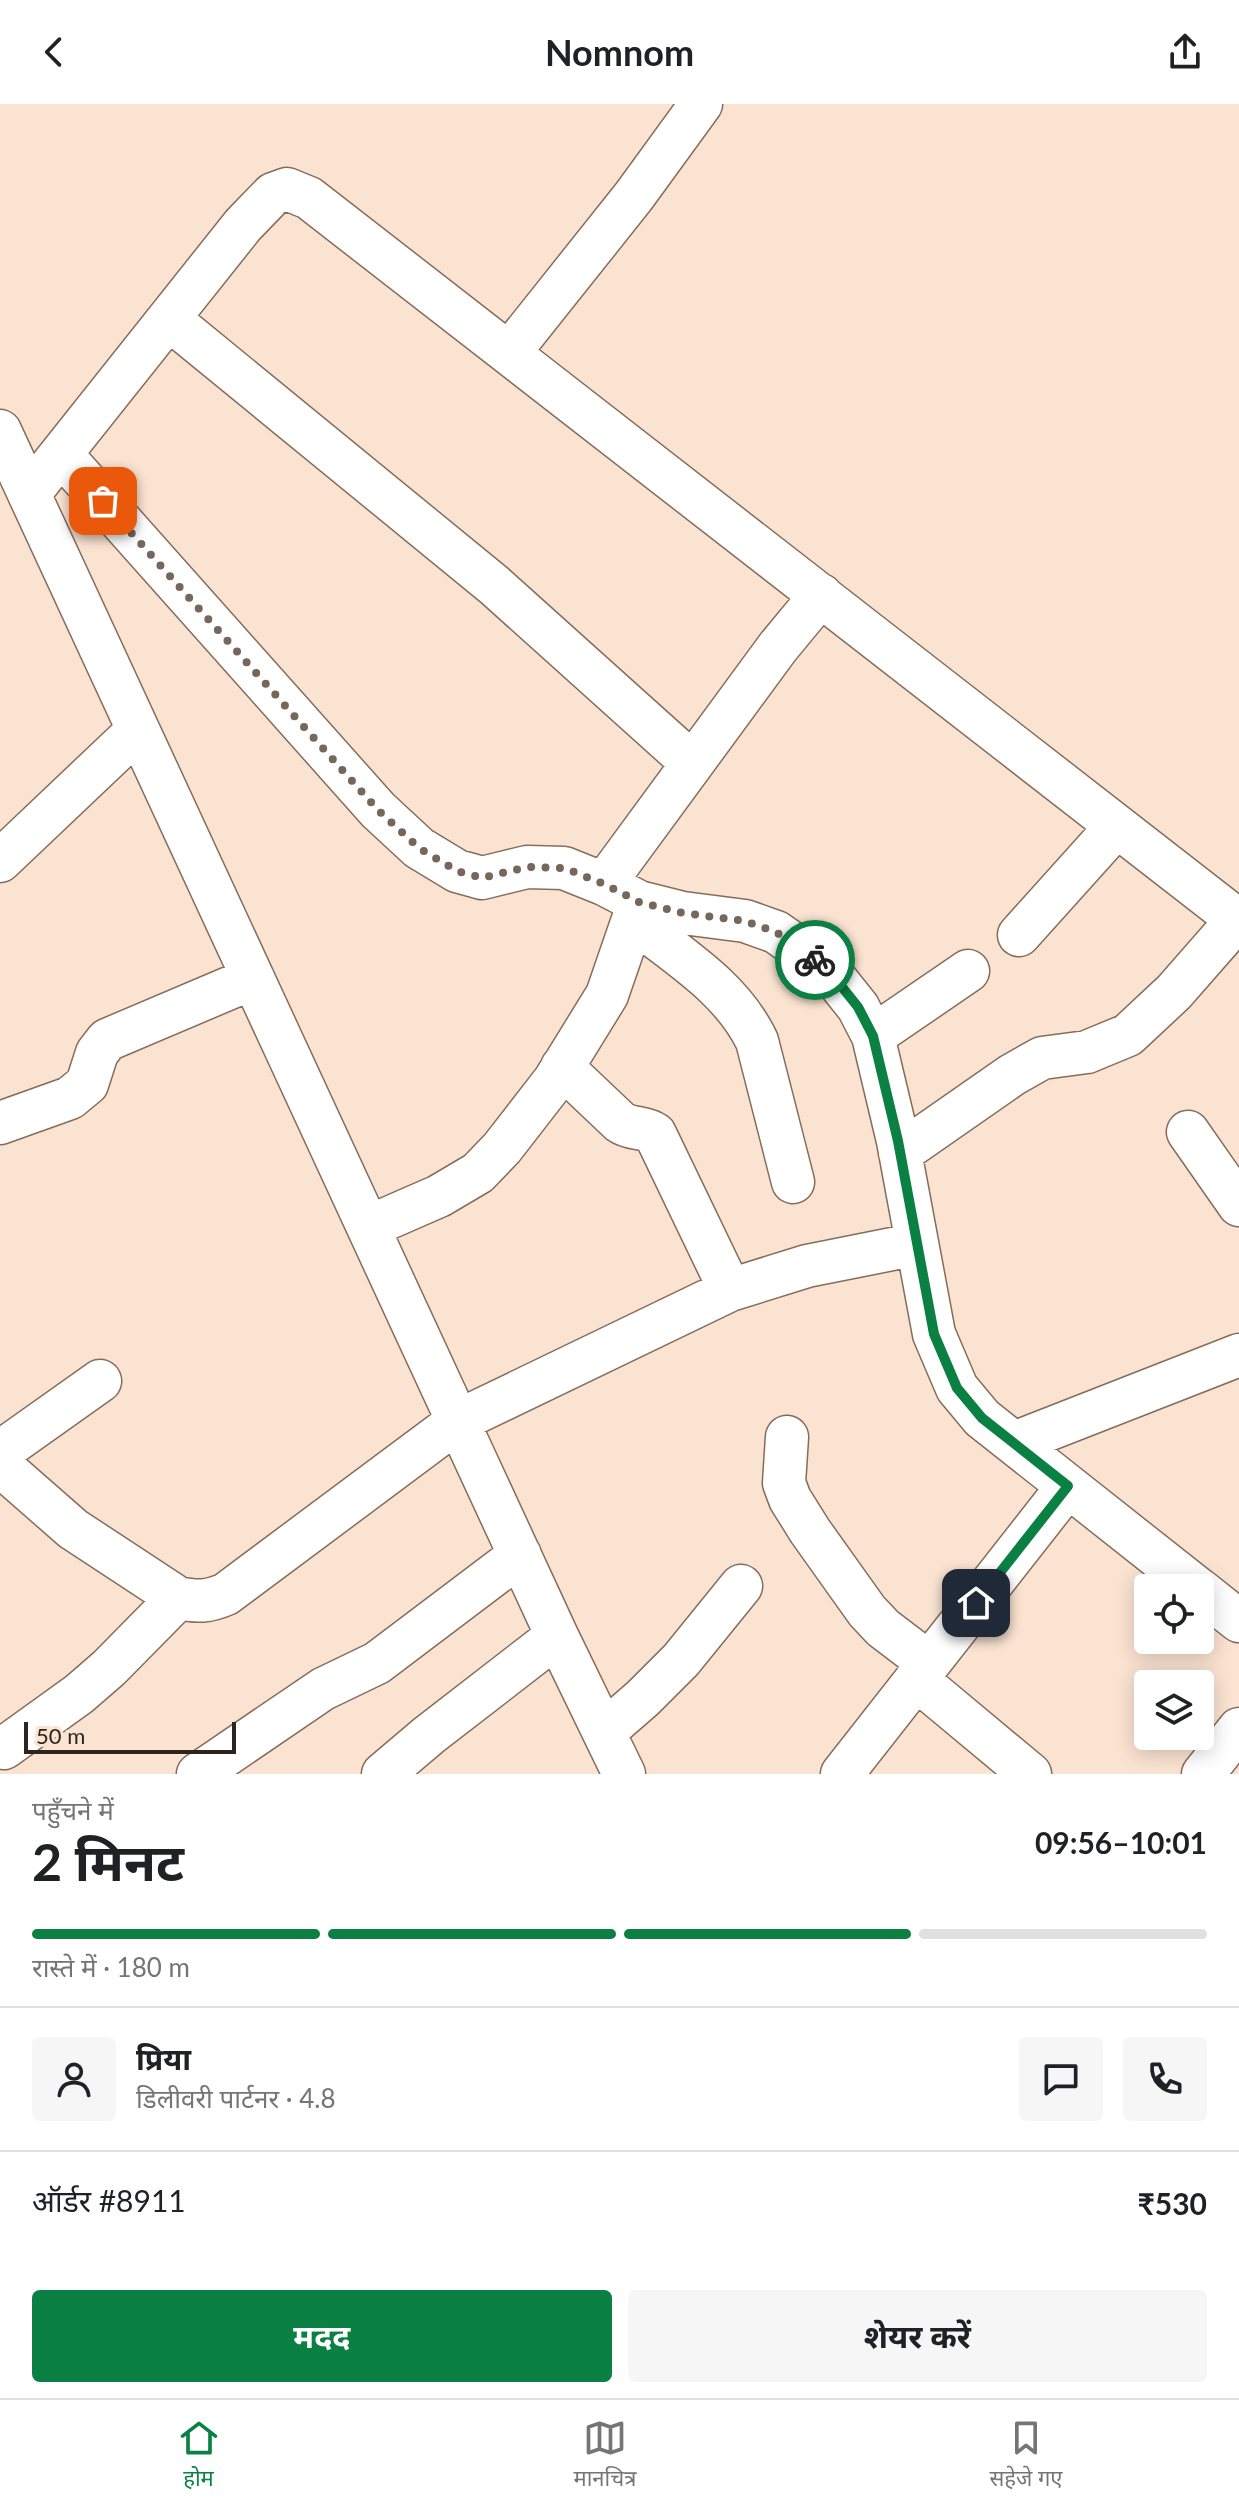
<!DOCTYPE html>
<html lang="hi">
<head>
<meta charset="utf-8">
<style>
	body { margin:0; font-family:Lato,"Noto Sans Devanagari",sans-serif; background:#f6f6f6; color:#202124; height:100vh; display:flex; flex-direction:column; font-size:30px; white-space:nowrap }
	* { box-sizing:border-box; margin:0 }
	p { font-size:26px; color:#757577 }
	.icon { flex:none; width:44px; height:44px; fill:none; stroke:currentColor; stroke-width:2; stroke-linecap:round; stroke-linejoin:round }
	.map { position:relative; height:1670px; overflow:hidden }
	.details { display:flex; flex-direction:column; background:#fff; flex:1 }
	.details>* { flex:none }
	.fabs { position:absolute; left:1134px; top:1470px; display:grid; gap:16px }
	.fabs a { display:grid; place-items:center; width:80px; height:80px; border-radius:8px; background:#fff; box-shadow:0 4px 20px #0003; font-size:40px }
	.scale { position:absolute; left:24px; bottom:20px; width:212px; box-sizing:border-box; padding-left:8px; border:4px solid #2f241c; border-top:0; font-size:22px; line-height:28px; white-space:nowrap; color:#2f241c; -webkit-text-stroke:6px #fbe3d1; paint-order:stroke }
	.pin { position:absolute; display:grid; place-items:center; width:68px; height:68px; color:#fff; margin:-34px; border-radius:16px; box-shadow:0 4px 12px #0006 }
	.courier { position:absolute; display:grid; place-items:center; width:80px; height:80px; margin:-40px; border:6px solid #0b8043; border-radius:50%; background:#fff; color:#222; box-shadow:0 2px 10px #0007 }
	.head em { font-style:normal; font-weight:700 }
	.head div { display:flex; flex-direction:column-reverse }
	.head { display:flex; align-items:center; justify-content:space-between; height:136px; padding:0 32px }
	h1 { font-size:52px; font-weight:700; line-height:60px }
	.bar { display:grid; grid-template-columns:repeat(4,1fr); gap:12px 8px; align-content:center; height:96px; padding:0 32px }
	.bar i { height:10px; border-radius:6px; background:#e0e0e0 }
	.bar .on { background:#0b8043 }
	.bar p { grid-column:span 4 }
	.line { display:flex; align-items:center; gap:20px; padding:0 32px; border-top:2px solid #e0e0e0 }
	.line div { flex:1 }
	.round { display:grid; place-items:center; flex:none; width:84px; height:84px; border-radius:8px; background:#f6f6f6 }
	.action { display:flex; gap:16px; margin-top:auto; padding:16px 32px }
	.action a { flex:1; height:92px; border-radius:8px; background:#0b8043; color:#fff; font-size:32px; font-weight:700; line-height:92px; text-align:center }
	.action a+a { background:#f6f6f6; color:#202124 }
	header { display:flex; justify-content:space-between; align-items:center; height:104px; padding:0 32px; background:#fff; font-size:36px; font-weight:700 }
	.dock { display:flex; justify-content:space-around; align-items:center; height:112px; border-top:2px solid #e0e0e0; background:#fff; font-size:22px; color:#757577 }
	.dock a { display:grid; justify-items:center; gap:4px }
	.dock .on { color:#0b8043 }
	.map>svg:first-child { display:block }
</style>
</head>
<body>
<header><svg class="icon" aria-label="back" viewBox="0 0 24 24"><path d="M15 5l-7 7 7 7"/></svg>Nomnom<svg class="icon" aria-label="share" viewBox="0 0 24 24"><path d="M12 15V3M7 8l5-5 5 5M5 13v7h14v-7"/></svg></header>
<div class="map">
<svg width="1239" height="1670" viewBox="0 0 1239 1670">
	<rect width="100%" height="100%" fill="#fbe3d1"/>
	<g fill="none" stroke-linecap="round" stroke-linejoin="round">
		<defs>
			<path id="minor" d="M 169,215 L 494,481 L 692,659
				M 509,249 L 634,92 L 701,0
				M 0,327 L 557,1532 L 624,1670
				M 61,350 L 378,706 L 419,744 L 457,767 L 482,774 L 527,763 L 564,764 L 604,780 L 639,798 L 683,809 L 745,817 L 776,828 L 826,863 L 858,903 L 873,932 L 898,1037 L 934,1230 L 957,1284 L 982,1314 L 1197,1484
				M 29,390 L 243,121 L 273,90 L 287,85 L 309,94 L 1239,817
				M 0,757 L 138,626
				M 604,780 L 778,543 L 821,491
				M 633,816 C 679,853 731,883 757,937 L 793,1078
				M 1019,831 L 1117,722
				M 873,932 L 968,867
				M 562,963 L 620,1018 C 631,1026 644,1022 655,1030 L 730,1186
				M 0,1019 L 70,994 L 87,980 L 97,949 L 107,936 L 253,874
				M 1188,1028 L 1239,1101
				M 900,1049 L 1012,971 L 1042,954 L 1087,948 L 1128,931 L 1174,888 L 1237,816
				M 368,1123 L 439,1092 L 478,1069 L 502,1044 L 554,977 L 607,891 L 639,798
				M 787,1333 L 784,1379 L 790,1395 L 810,1427 L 867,1507 L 883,1524 L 929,1559
				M 1014,1339 L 1239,1251
				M 0,1348 L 100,1277
				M 0,1361 L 73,1425 L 178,1494 C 197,1498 208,1498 226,1490 L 458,1317 L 730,1186 L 807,1162 L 917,1140
				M 1200,1486 L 1239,1517
				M 916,1575 L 1030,1670
				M 604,1628 L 643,1594 L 681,1556 L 741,1482
				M 4,1644 L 79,1590 L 109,1564 L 178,1494
				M 198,1670 L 323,1585 L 377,1559 L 520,1451
				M 383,1670 L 429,1631 L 557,1532
				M 842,1670 L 1068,1382
				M 1203,1670 L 1239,1625"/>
		</defs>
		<use href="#minor" stroke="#876d59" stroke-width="45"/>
		<use href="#minor" stroke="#fff" stroke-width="42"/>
	</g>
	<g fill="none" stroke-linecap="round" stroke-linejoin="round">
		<path stroke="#76675b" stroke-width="8" stroke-dasharray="0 14.4" d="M 103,397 L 378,706 L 419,744 L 457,767 L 482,774 L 527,763 L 564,764 L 604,780 L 639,798 L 683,809 L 745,817 L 776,828 L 815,856"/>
		<path stroke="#0b8043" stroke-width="10" d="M 815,856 L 826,863 L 858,903 L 873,932 L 898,1037 L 934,1230 L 957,1284 L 982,1314 L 1068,1382 L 976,1499"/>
	</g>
</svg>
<div class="fabs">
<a><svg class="icon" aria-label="locate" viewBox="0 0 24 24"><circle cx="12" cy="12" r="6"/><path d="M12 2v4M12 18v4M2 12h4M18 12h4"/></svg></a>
<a><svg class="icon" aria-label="layers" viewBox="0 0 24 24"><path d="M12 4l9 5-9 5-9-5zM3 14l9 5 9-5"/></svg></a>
</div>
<div class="scale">50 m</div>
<div class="pin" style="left:103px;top:397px;background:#ea580c"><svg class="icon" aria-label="bag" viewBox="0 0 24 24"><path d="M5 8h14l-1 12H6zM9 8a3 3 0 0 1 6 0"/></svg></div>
<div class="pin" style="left:976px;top:1499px;background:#1f2937"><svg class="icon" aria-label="home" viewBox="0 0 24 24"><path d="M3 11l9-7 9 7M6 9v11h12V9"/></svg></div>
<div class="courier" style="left:815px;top:856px"><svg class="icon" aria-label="bike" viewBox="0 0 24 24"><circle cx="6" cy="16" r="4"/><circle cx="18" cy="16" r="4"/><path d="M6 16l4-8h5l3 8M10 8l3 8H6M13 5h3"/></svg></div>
</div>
<section class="details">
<div class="head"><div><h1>2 मिनट</h1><p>पहुँचने में</p></div><em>09:56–10:01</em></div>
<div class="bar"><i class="on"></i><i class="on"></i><i class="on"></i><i></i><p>रास्ते में · 180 m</p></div>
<div class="line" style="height:144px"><a class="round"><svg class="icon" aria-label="person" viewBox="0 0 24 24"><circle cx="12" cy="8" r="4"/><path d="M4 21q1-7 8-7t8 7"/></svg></a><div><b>प्रिया</b><p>डिलीवरी पार्टनर · 4.8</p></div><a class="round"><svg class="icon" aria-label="chat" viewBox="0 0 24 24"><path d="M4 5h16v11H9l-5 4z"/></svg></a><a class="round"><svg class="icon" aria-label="phone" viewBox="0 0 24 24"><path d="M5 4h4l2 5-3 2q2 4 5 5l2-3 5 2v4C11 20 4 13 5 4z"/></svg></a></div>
<div class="line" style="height:104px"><div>ऑर्डर #8911</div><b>₹530</b></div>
<div class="action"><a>मदद</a><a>शेयर करें</a></div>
</section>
<nav class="dock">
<a class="on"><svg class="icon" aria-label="home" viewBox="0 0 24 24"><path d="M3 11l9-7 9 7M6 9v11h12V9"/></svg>होम</a>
<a><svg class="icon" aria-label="map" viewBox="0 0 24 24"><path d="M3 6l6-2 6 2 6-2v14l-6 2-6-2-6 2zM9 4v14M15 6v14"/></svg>मानचित्र</a>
<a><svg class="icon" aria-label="saved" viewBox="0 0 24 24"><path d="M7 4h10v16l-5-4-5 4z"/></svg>सहेजे गए</a>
</nav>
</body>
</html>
